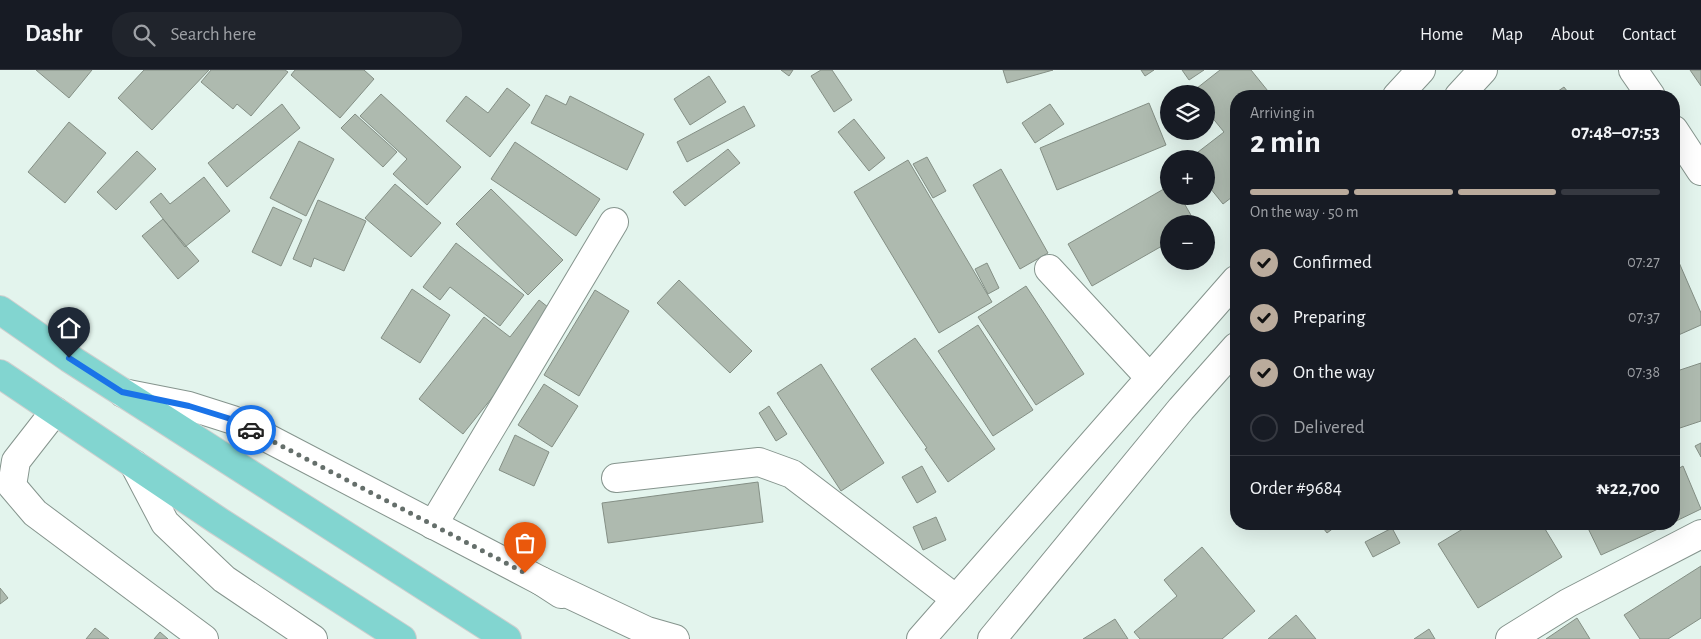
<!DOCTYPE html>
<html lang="en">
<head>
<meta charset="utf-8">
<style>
	body { margin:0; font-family:"Alegreya Sans",sans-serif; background:#20242c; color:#f1f3f6; height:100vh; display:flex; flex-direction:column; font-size:19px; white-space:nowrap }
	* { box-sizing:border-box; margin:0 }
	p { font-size:16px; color:#9ea1a6 }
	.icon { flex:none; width:28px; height:28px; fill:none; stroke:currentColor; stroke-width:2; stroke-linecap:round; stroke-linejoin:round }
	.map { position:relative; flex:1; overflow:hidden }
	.panel { position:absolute; left:1230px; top:20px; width:450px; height:440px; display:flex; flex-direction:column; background:#171b24; border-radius:20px; box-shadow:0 5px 20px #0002 }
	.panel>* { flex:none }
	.fabs { position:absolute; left:1160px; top:15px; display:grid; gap:10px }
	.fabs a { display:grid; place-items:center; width:55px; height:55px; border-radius:50%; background:#171b24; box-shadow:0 5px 20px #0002; font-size:25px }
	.pin { position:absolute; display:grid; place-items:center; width:42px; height:42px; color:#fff; margin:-51px -21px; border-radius:50% 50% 50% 0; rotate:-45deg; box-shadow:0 0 5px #0007 }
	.pin .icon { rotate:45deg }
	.courier { position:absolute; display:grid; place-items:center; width:50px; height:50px; margin:-25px; border:4px solid #1a73e8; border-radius:50%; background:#fff; color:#222; box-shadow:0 1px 6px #0007 }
	.summary em { font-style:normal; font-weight:700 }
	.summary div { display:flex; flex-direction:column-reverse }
	.summary { display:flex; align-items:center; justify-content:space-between; height:85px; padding:0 20px }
	h1 { font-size:32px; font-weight:700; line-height:38px }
	.bar { display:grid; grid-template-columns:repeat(4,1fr); gap:8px 5px; align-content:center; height:60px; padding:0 20px }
	.bar i { height:6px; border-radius:4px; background:#363941 }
	.bar .selected { background:#baab9c }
	.bar p { grid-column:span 4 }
	.line { display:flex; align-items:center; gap:12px; padding:0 20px; border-top:1px solid #363941 }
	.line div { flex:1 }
	ol { padding:0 20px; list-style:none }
	li { display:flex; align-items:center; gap:15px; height:55px }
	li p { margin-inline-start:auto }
	li .icon { padding:5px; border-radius:50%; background:#baab9c; color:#111; stroke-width:4 }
	li:last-child { color:#9ea1a6 }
	li i { width:28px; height:28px; border:2px solid #363941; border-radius:50% }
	header { display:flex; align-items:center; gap:30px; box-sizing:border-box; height:70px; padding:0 25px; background:#171b24; border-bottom:1px solid #363941 }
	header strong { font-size:24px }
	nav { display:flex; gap:28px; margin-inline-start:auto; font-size:18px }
	.search { width:350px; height:45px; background:#20242c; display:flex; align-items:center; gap:12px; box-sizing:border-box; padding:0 18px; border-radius:20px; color:#9ea1a6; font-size:19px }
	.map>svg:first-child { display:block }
</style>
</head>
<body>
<header>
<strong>Dashr</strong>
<div class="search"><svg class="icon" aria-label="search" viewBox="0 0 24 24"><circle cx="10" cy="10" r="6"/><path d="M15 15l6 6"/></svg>Search here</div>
<nav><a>Home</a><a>Map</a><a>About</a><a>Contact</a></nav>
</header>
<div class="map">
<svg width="1701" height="569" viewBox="0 0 1701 569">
	<rect width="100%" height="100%" fill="#e3f4ed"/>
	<path fill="#aebaaf" stroke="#848f85" d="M 36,0 L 92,0 L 69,28 Z
		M 144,0 L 209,0 L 152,60 L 118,28 Z
		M 211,0 L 285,0 L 288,2 L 251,46 L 237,34 L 233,39 L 201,12 Z
		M 295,0 L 364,0 L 374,9 L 340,48 L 291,5 Z
		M 781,0 L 793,0 L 789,6 Z
		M 821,0 L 832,0 L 852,30 L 834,42 L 811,6 Z
		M 1003,0 L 1053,0 L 1007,13 Z
		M 1141,0 L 1154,0 L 1145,6 Z
		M 1182,0 L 1204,0 L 1189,10 Z
		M 1220,0 L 1251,0 L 1272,26 L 1236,26 L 1236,124 L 1223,134 L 1206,113 L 1206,89 L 1189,89 L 1224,62 L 1206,40 L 1206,24 L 1194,24 L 1192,22 Z
		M 1690,0 L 1701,0 L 1701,16 Z
		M 709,6 L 726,32 L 690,55 L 674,29 Z
		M 1564,17 L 1571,26 L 1551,26 Z
		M 507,18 L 530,35 L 490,87 L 446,51 L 466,26 L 488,43 Z
		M 381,24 L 461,97 L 427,135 L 393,104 L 407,89 L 360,46 Z
		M 546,25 L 566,35 L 570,26 L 644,64 L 627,100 L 531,53 Z
		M 1149,33 L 1166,75 L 1057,120 L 1040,78 Z
		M 282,34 L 300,58 L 227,117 L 208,93 Z
		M 1050,34 L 1064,54 L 1035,73 L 1022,53 Z
		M 744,36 L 755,56 L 687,92 L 677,72 Z
		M 355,44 L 397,82 L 383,97 L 341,58 Z
		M 854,49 L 885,88 L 869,101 L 838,62 Z
		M 69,52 L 106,83 L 65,133 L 28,102 Z
		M 299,71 L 334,89 L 306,146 L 270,128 Z
		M 515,72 L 600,129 L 576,166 L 491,109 Z
		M 728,79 L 740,93 L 685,136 L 673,122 Z
		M 137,81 L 156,99 L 116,140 L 97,122 Z
		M 927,87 L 946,121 L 933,128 L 913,94 Z
		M 908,90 L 992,232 L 939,263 L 854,122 Z
		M 1001,99 L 1048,183 L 1020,199 L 973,115 Z
		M 204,107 L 230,141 L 185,177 L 150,132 L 161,123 L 170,134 Z
		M 395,114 L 441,153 L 411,187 L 365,148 Z
		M 1169,116 L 1169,126 L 1180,126 L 1196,154 L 1169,154 L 1169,172 L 1092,216 L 1068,174 Z
		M 491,119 L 563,190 L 528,225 L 456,154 Z
		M 318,130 L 366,151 L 344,201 L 314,188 L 311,197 L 293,189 Z
		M 273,137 L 302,150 L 281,196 L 252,182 Z
		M 163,149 L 199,191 L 178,209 L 142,166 Z
		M 456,173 L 524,225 L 500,256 L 450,217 L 440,230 L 423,217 Z
		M 1674,181 L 1701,243 L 1701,255 L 1674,267 Z
		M 987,193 L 999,218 L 988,224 L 975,199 Z
		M 679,210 L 752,281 L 730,303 L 657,233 Z
		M 1026,216 L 1084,304 L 1036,335 L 978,247 Z
		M 412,219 L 450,245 L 420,293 L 381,268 Z
		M 595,220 L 629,241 L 579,326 L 544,305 Z
		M 539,230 L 558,245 L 463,364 L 419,329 L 484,247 L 510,267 Z
		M 978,255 L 1033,340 L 993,366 L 938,281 Z
		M 915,268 L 995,379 L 948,412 L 925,379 L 927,378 L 871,299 Z
		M 1701,293 L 1701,351 L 1674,360 L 1674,302 Z
		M 821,294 L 884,393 L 841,421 L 777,323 Z
		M 544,314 L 578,336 L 552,377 L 518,355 Z
		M 769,336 L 787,364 L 776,371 L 759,343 Z
		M 515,365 L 549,382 L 534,416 L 499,400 Z
		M 1701,373 L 1701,387 L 1695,376 Z
		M 922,396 L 936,422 L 917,433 L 902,407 Z
		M 1683,396 L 1701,439 L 1674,452 L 1674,401 Z
		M 758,412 L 763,452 L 608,473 L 602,433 Z
		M 936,447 L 946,470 L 923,480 L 913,457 Z
		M 1320,454 L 1339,454 L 1327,463 Z
		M 1471,454 L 1542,454 L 1562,487 L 1478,538 L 1438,474 Z
		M 1586,454 L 1669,454 L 1601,485 Z
		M 1392,458 L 1400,473 L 1373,487 L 1365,472 Z
		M 1202,477 L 1255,541 L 1222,569 L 1140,569 L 1134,562 L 1177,526 L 1164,510 Z
		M 1701,496 L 1701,548 L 1668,569 L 1640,569 L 1624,545 Z
		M 0,518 L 8,528 L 0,534 Z
		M 1296,545 L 1316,569 L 1268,569 Z
		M 1577,548 L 1590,569 L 1546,569 Z
		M 1115,549 L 1128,569 L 1083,569 Z
		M 95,558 L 109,569 L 86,569 Z
		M 1429,559 L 1435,569 L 1414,569 Z
		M 160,562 L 168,569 L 154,569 Z"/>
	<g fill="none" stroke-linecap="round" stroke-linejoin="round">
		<defs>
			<path id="minor" d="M 1633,0 L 1651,26
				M 1674,60 L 1701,101
				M 1049,199 L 1150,308
				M 55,341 L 16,391 L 12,416 L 35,443 L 204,569
				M 616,408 L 759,392 L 792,404 L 956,529
				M 433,455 L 614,152
				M 1510,569 L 1568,533 L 1701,464"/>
			<path id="tertiary" d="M 123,323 L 189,336 L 233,350 L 541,511 L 561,524
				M 134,394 L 165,453 L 224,509 L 313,569"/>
			<path id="secondary" d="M 1397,26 L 1421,0
				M 1459,26 L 1483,0
				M 541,511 L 647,561 L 675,569
				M 921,569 L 1236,210
				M 992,569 L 1181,339 L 1236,277"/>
			<path id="primary" d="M 0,240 L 69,288 L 507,569
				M 0,304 L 217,450 L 402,569"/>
		</defs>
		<use href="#minor" stroke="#85948d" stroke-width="30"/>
		<use href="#tertiary" stroke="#85948d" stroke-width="30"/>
		<use href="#secondary" stroke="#85948d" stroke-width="30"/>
		<use href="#primary" stroke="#cecfcf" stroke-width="30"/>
		<use href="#minor" stroke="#fff" stroke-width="28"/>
		<use href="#tertiary" stroke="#fff" stroke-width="28"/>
		<use href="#secondary" stroke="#fff" stroke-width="28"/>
		<use href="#primary" stroke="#82d5d0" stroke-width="28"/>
	</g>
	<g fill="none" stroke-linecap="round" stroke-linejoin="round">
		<path stroke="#656f6b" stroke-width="5" stroke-dasharray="0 9" d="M 251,360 L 525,503"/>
		<path stroke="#1a73e8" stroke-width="6" d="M 69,288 L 122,322 L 189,336 L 234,350 L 251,360"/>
	</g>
</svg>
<div class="fabs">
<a><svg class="icon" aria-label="layers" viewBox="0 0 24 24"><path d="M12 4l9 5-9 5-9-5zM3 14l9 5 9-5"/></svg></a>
<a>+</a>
<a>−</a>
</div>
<div class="pin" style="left:525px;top:503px;background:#ea580c"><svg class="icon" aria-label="bag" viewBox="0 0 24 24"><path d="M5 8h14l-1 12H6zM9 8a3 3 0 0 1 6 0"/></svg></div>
<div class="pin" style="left:69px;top:288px;background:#1f2937"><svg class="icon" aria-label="home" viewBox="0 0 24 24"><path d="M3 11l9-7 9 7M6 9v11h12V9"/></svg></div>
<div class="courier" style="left:251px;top:360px"><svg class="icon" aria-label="car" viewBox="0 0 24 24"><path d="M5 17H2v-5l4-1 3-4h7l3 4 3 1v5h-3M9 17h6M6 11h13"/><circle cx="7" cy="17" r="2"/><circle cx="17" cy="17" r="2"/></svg></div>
<section class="panel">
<div class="summary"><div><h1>2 min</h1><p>Arriving in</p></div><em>07:48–07:53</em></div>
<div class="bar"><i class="selected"></i><i class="selected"></i><i class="selected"></i><i></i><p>On the way · 50 m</p></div>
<ol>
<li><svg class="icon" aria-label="check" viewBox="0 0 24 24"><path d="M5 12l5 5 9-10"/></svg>Confirmed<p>07:27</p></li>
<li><svg class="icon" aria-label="check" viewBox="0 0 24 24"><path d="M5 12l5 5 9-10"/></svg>Preparing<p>07:37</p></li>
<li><svg class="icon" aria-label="check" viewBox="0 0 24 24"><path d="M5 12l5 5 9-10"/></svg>On the way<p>07:38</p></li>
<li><i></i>Delivered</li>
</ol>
<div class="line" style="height:65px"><div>Order #9684</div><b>₦22,700</b></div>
</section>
</div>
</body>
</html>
